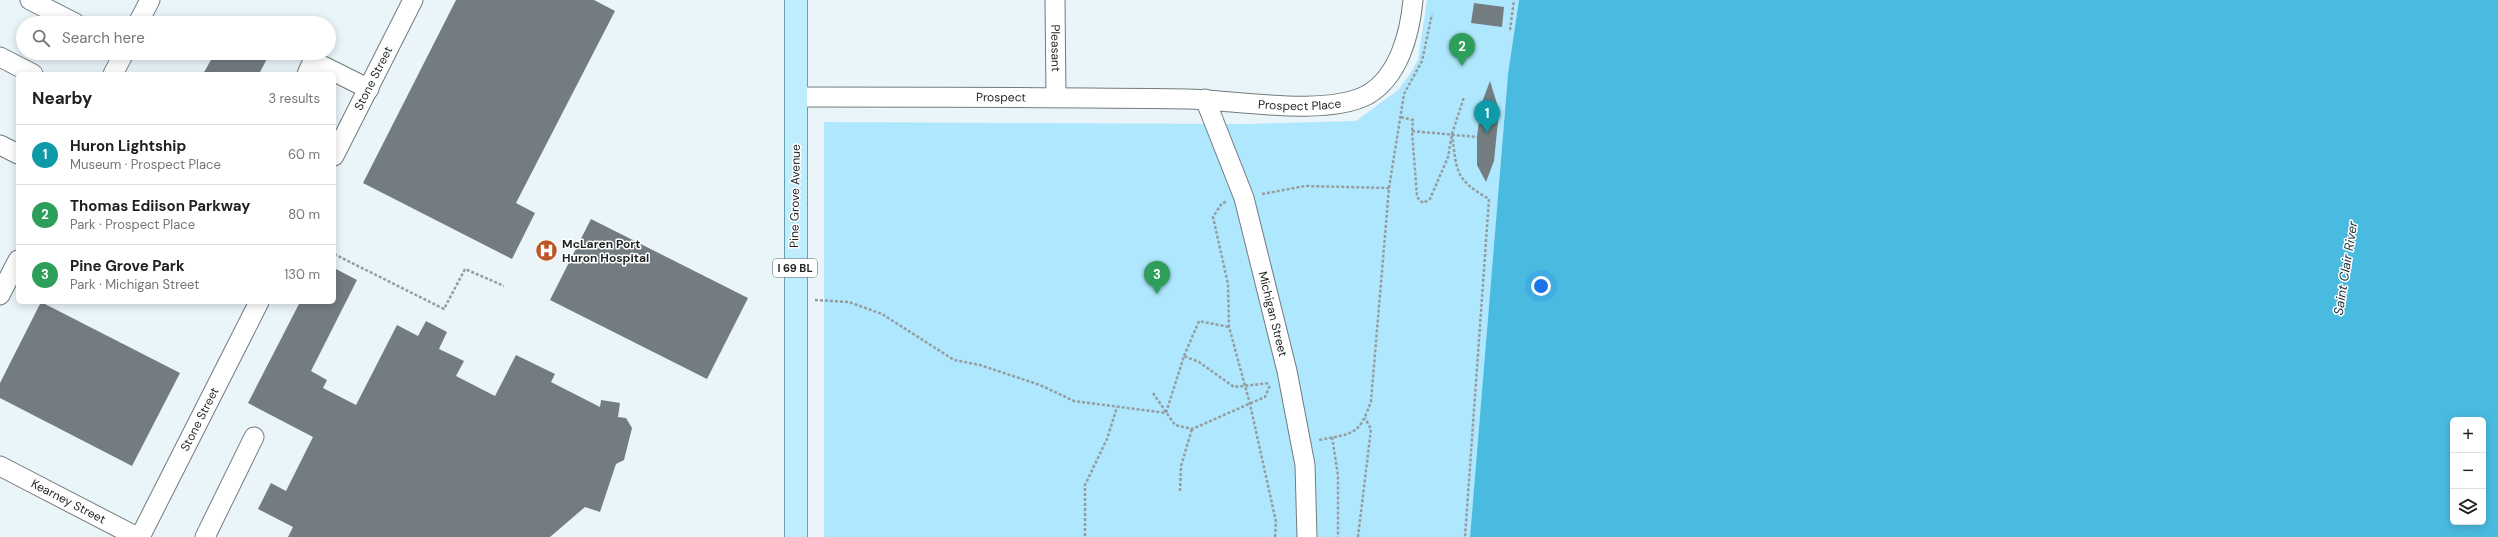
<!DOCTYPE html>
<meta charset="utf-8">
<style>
:root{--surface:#fff;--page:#f2f2f2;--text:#202124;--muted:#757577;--line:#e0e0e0;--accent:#0b8043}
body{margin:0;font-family:"DM Sans",sans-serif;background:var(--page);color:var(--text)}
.controls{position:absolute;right:12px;bottom:12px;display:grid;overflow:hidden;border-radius:6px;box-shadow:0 2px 10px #0003}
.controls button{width:36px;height:36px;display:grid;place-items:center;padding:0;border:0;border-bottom:1px solid var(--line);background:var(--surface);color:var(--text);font:20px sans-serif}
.you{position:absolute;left:1541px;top:286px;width:14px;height:14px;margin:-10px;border:3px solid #fff;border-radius:50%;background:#1a73e8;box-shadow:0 0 0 6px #1a73e833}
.badge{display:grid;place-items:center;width:26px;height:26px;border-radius:50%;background:var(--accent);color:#fff;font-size:13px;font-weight:700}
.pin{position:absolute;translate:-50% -33px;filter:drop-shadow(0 1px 2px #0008)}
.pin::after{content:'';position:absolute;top:21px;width:14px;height:12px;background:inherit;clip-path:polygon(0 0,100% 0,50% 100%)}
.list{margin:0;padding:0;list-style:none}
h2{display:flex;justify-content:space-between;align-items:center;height:52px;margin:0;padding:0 16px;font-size:17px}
h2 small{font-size:13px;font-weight:400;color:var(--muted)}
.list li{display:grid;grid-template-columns:26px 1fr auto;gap:12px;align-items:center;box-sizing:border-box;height:60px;padding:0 16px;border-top:1px solid var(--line)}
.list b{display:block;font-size:15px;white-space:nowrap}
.list p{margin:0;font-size:13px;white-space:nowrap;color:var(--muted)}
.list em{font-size:13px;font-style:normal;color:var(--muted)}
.icon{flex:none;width:22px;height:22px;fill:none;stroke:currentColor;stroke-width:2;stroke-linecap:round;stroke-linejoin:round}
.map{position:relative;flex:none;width:2498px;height:537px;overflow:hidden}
.search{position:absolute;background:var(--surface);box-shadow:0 2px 10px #0003;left:16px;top:16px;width:320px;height:44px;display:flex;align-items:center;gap:10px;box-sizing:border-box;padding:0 14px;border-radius:22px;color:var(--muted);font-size:15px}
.panel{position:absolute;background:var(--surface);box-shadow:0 2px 10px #0003;left:16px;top:72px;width:320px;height:232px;border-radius:6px}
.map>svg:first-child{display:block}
</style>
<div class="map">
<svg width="2498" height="537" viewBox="0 0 2498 537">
<rect width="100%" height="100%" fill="#eaf5f9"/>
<polygon fill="#afe8fe" points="1427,0 1519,0 1508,74 1470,537 824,537 824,122 1247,124 1356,121 1398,90 1410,74 1418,60"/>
<path fill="#4abbe0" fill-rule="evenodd" d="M1519 0H2498V537H1470L1508 74ZM2453 420H2483V522H2453Z"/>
<g fill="#737d81">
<polygon points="456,0 594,0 615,11 516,203 535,213 512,259 363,183"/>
<polygon points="1474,3 1504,7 1502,27 1471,23"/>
<polygon points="215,53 270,53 259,74 203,74"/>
<polygon points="1490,81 1498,107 1498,121 1494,161 1486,182 1477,165 1477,137 1481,105"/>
<polygon points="591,219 748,298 707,379 550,300"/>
<polygon points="334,268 357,280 311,371 327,380 323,388 356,405 397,325 418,336 426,321 447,332 439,349 464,361 456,376 495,396 516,355 555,374 551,382 600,407 601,400 620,403 618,417 626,418 632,428 624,460 616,464 600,512 585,507 550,537 288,537 293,527 258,509 271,483 286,491 313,437 248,403 300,302 334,302"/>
<polygon points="41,302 180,373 132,466 0,398 0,383"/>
</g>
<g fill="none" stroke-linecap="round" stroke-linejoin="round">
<defs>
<g id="minor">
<polyline points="30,0 75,23"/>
<path id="s1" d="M1055 0 1056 97"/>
<polyline points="138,23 150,0"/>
<polyline points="0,57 33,74"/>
<polyline points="113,74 124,53"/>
<polyline points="307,74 313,61 369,89"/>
<path id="s2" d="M796 97C927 97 1057 97 1187 99 1235 100 1325 117 1367 95 1399 77 1410 33 1413 0"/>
<path id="s3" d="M1205 99 1244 198 1287 371 1305 465 1307 537"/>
<polyline points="0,145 18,154"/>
<path id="s4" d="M334 156 413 0"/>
<polyline points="0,295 18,260"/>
<path id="s5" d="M0 466 137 537"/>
<path id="s6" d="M140 537 259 302"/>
<polyline points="205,537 254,437"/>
</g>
<polyline id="major" points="796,537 796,0"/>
</defs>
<use href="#minor" stroke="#717b7e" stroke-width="21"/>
<use href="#major" stroke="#6a9eb1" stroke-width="24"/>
<g stroke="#959da0" stroke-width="2.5" stroke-dasharray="3 2" stroke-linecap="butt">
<polyline points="1510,30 1514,0"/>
<polyline points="1401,117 1413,120 1412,131 1417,197 1423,203 1430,199 1448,157 1452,134 1464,97"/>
<polyline points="1412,131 1477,137"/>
<path d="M1452 134C1457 171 1454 179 1489 199L1465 537"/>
<polyline points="1262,194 1305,186 1389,188"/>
<polyline points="1226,202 1222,203 1213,217 1228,284 1229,327 1250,404 1276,522 1275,537"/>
<polyline points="334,254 444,309 465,269 504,286"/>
<polyline points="815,300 849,302 882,314 954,360 980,365 1040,385 1074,401 1166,413 1184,356 1199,362 1234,387 1270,383"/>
<polyline points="1184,356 1199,321 1229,327"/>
<polyline points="1153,393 1175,425 1192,429 1265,397 1270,385"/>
<polyline points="1332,437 1338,475 1338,537"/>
<path d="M1319 440C1354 433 1359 436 1371 401L1389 188 1404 94 1422 61 1432 14"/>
<polyline points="1180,491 1181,466 1192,429"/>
<polyline points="1085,536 1085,485 1107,439 1117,407"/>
<polyline points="1358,537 1371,429 1365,418"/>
</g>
<use href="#minor" stroke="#fff" stroke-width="19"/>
<use href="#major" stroke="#beedfe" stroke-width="22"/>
</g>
<defs>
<symbol id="hospital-disc" viewBox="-11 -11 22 22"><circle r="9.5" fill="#bc5627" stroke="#fff"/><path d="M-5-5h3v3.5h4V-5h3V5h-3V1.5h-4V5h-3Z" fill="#fff"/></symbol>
</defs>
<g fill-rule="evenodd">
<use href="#hospital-disc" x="534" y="238" width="25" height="25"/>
</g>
<g text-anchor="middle" stroke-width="3" stroke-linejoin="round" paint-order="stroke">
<rect fill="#fff" stroke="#626566" stroke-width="1" x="773" y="259" width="44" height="18" rx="3"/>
<g font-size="11" font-weight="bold" fill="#1f2324">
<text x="795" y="272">I 69 BL</text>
</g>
<g font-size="12" fill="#1f2324" stroke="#fff">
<text dy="4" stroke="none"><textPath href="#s1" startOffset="48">Pleasant</textPath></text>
<text dy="4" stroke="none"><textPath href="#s4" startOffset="87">Stone Street</textPath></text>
<text dy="4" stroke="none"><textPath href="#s2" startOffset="205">Prospect</textPath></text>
<text dy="4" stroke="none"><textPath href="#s2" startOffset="504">Prospect Place</textPath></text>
<text transform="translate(795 196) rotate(-89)" y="4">Pine Grove Avenue</text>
<text dy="4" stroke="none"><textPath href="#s3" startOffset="226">Michigan Street</textPath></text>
<text dy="4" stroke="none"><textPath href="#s6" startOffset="132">Stone Street</textPath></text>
<text dy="4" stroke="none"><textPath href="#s5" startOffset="77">Kearney Street</textPath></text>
</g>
<g font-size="12" font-weight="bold" fill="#1f2324" stroke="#fff" text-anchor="start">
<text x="562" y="248">McLaren Port<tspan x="562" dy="14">Huron Hospital</tspan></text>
</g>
<g font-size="13" font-style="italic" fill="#1c3037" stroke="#fff">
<text transform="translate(2345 268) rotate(-81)" y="5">Saint Clair River</text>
</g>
</g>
</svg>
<div class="controls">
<button>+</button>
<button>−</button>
<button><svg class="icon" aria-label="layers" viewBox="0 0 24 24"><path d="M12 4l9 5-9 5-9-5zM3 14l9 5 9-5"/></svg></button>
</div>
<div class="you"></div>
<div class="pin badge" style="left:1487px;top:133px;background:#0f9aa8">1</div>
<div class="pin badge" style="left:1462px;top:66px;background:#2e9e5b">2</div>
<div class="pin badge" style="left:1157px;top:294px;background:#2e9e5b">3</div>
<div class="search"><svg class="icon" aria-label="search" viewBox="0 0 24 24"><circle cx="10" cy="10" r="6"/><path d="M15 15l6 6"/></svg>Search here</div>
<section class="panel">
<h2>Nearby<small>3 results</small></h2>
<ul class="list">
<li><span class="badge" style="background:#0f9aa8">1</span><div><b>Huron Lightship</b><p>Museum · Prospect Place</p></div><em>60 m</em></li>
<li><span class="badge" style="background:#2e9e5b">2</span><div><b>Thomas Ediison Parkway</b><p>Park · Prospect Place</p></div><em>80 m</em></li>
<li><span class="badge" style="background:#2e9e5b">3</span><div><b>Pine Grove Park</b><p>Park · Michigan Street</p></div><em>130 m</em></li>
</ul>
</section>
</div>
